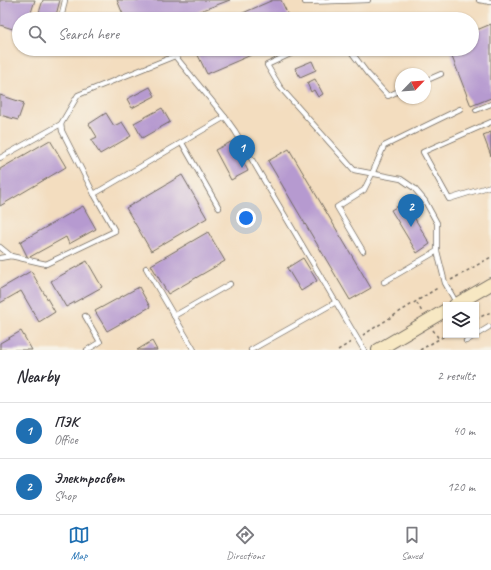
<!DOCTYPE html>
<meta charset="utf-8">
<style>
:root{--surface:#fff;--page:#f7f7f7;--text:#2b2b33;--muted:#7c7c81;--line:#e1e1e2;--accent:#1f6fb2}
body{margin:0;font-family:Caveat,sans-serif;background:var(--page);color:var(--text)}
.controls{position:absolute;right:12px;bottom:12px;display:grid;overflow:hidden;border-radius:0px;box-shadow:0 1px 3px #0004}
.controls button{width:36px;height:36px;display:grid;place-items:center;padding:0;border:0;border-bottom:1px solid var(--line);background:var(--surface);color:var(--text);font:20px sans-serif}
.compass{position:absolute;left:395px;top:68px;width:36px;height:36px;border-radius:50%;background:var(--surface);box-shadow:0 1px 3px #0004;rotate:65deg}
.you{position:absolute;left:246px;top:218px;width:14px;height:14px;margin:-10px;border:3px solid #fff;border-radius:50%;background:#1a73e8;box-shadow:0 0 0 6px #1a73e833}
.badge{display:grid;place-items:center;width:26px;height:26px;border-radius:50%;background:var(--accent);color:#fff;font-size:13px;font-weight:700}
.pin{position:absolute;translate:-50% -33px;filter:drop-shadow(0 1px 2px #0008)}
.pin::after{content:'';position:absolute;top:21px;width:14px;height:12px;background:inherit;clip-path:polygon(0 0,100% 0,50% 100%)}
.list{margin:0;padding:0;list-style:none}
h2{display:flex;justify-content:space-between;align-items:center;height:52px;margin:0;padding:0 16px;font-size:17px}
h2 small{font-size:13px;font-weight:400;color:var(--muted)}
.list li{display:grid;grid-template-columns:26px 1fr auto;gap:12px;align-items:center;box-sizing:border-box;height:56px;padding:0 16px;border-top:1px solid var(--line)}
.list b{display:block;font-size:15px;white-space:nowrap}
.list p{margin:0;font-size:13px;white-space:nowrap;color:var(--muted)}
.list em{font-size:13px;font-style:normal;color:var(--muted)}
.icon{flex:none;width:22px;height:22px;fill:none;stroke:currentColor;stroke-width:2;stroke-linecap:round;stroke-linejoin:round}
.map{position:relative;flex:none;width:491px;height:350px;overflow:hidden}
.search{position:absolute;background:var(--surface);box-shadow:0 1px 3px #0004;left:12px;right:12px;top:12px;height:44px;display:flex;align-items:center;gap:10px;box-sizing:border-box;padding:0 14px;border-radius:22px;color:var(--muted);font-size:15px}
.sheet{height:164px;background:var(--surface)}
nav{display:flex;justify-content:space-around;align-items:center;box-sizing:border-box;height:56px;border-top:1px solid var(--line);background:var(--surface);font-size:11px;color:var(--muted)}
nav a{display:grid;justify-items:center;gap:2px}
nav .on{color:var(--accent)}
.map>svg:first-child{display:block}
</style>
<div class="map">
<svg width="491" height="350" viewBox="0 0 491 350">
<rect width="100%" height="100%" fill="#f7f3e8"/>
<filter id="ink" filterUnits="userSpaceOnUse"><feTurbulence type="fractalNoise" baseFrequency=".025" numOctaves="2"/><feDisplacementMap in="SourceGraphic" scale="8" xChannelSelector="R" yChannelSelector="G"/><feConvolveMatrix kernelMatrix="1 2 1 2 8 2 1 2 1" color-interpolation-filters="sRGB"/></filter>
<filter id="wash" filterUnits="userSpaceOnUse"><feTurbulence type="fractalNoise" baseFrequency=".012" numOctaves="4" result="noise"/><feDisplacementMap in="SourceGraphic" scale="16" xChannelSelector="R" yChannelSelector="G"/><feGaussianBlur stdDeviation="0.9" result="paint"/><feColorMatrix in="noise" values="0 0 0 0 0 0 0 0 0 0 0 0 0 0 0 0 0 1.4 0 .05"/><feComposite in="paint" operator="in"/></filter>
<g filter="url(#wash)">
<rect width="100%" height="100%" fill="#f3ddbf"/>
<g id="blocks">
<g fill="#b69ad0">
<polygon points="0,0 35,0 29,19 19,19 19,31 0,25"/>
<polygon points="43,0 60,0 55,19 37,19"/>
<polygon points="117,0 230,0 179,19 125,19"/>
<polygon points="273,0 281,0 290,19 229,19"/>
<polygon points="491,24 491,98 471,106 449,49 472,49 472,32"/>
<polygon points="195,49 265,49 207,74"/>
<polygon points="312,61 316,70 300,77 295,68"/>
<polygon points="315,79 323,94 318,97 314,90 311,92 307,83"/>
<polygon points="150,87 155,96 132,108 127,99"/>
<polygon points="0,95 24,103 18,120 0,115"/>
<polygon points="162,108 170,122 142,138 134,123"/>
<polygon points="106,113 114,126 122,122 131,136 100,154 91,140 97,137 89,124"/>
<polygon points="491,132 491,156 483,135"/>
<polygon points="50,140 66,167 0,206 0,169"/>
<polygon points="233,141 248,171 231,180 215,150"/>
<polygon points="289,149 371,288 350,300 268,161"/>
<polygon points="182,175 207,218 151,251 126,208"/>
<polygon points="405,202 430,244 417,253 391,210"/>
<polygon points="83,206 96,229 69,244 66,237 28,258 20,242"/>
<polygon points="208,232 225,261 168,294 151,265"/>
<polygon points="303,258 317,281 301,291 287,268"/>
<polygon points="87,261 102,287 66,307 51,281"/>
<polygon points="31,271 55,312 39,322 21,291 0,303 0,289"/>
<polygon points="139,287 150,307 107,331 95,311"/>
<polygon points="21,331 32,350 0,350 0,343"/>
<polygon points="152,341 157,350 137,350"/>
</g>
</g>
</g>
<g filter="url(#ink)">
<use href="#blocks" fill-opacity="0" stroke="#71695f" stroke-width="1"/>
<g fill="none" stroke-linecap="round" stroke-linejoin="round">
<defs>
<g id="service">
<polyline points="479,0 491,2"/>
<polyline points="305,2 368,0"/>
<polyline points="61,19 65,0"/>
<polyline points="301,49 267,65 280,87 354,170 401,179 414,188 425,201 437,223 437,251"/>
<polyline points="349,49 367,73 388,96 401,90"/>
<polyline points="425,81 441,74"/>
<polyline points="476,110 491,104"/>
<polyline points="491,122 423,152 449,199 491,186"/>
<polyline points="182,143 219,208"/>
<polyline points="0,158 61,124"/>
<polyline points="94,194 225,117 235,131 364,350"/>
<polyline points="0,247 11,256"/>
<polyline points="363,251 337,207 364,190 372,174 384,146 460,109"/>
<polyline points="0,258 11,256 46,264 115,231 94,194 62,131 61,124 78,95 175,56 225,117"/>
<polyline points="146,268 194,350"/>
<polyline points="384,282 437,251 445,283 457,304"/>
<polyline points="85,316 100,342 87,350"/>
<polyline points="174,316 230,284"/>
<polyline points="466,341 489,327"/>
<polyline points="251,350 336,302"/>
</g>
<g id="secondary">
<polyline points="455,305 491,284"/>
<polyline points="378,350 446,310"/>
</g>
</defs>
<use href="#service" stroke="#71695f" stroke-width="6"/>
<use href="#secondary" stroke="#71695f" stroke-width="14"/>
<g stroke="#71695f" stroke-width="1.5" stroke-dasharray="3 3" stroke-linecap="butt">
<polyline points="451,280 491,257"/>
<polyline points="417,303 422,312"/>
<polyline points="476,319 491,312"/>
<polyline points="433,330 439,339"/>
<polyline points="363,335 439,287"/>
<polyline points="338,350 351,342"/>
<polyline points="420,350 446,335"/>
</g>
<use href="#service" stroke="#fff" stroke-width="4.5"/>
<use href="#secondary" stroke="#f7e8c3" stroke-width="12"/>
</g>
</g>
</svg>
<div class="controls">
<button><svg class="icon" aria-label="layers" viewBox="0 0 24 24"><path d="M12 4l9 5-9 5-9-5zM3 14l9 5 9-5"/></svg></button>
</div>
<svg class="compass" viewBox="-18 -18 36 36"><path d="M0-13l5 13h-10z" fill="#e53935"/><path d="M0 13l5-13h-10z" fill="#7c7c81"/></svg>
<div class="you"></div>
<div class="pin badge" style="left:242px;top:168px">1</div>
<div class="pin badge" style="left:411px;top:227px">2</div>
<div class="search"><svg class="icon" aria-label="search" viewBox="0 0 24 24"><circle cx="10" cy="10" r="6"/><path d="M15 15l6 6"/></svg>Search here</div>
</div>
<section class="sheet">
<h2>Nearby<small>2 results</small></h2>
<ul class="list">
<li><span class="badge">1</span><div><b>ПЭК</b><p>Office</p></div><em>40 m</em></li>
<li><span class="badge">2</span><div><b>Электросвет</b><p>Shop</p></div><em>120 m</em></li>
</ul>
</section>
<nav>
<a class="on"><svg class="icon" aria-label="map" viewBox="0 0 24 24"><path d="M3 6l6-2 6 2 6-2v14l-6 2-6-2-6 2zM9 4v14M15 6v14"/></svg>Map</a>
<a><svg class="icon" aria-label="directions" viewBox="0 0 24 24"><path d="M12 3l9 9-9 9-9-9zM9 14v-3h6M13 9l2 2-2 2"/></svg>Directions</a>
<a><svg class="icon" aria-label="saved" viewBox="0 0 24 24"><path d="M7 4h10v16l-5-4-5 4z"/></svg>Saved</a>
</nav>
